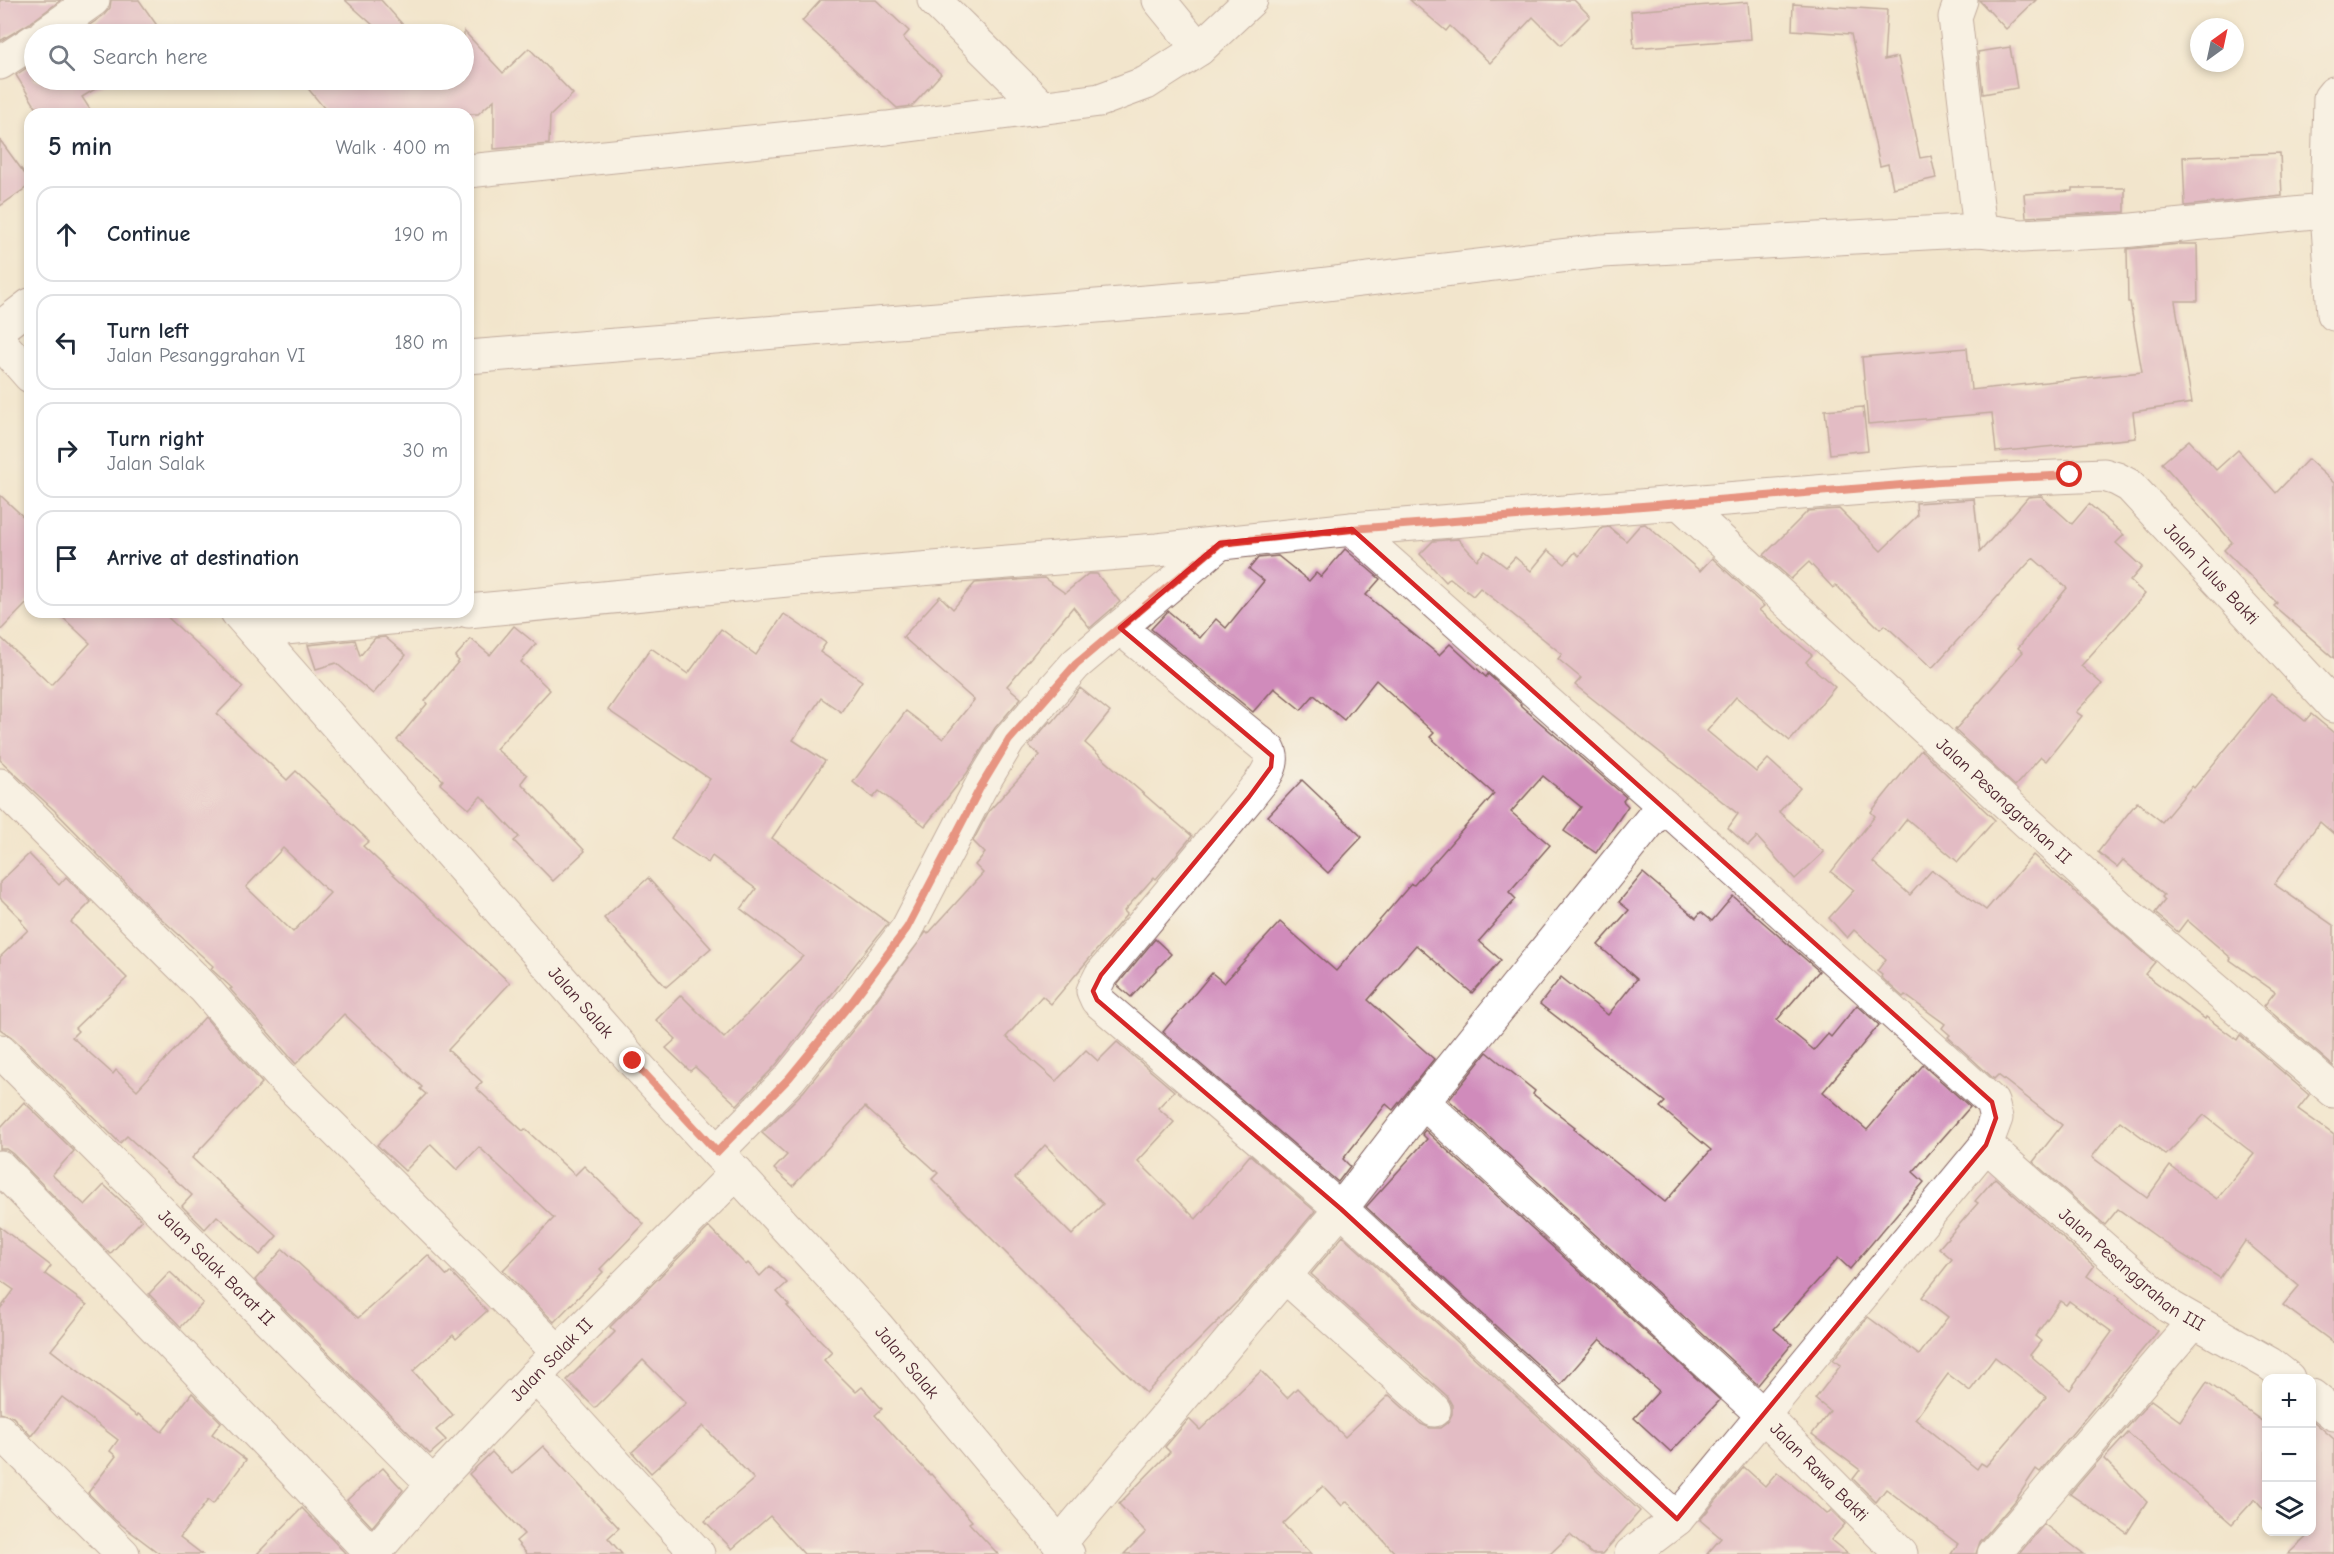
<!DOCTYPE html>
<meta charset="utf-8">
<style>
:root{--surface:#fff;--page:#f2f2f3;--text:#1f2937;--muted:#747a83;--line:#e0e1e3}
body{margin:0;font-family:"Comic Neue",sans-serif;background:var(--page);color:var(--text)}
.controls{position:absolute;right:18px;bottom:18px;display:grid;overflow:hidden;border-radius:12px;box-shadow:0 3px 9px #0003}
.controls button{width:54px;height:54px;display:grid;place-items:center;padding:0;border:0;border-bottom:2px solid var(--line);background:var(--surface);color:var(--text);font:30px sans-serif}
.compass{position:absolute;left:2190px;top:18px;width:54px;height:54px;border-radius:50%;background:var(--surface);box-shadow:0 3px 9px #0003;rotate:33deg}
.stop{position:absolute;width:18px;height:18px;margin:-14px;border:4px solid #d93025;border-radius:50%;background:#fff}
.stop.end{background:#d93025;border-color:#fff;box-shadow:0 2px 6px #0008}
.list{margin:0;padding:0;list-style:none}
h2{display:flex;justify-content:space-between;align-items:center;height:78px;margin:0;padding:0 24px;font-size:26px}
h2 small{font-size:20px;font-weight:400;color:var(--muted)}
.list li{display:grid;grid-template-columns:39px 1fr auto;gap:18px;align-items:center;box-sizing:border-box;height:96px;margin:0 12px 12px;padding:0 12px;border:2px solid var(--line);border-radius:18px}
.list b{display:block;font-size:22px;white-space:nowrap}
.list p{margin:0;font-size:20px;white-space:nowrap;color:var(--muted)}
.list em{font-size:20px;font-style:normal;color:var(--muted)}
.icon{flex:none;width:33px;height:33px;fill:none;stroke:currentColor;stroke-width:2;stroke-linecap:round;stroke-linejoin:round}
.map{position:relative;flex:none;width:2334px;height:1554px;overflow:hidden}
.search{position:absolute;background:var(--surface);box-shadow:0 3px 9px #0003;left:24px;top:24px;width:450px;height:66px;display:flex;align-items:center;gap:15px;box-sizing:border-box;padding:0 21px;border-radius:33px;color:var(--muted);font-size:22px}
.panel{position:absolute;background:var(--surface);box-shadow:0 3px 9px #0003;left:24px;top:108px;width:450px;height:510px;border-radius:18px}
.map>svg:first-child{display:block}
</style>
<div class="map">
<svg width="2334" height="1554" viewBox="0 0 2334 1554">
<rect width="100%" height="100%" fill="#f7f3e8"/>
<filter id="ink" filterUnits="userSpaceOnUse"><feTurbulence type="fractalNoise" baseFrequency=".0167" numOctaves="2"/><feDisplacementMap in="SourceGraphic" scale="12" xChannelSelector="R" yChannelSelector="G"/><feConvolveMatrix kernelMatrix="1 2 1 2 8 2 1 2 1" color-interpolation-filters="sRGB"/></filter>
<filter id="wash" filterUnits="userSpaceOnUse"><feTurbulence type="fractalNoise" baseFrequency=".008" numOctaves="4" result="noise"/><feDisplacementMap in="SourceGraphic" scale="24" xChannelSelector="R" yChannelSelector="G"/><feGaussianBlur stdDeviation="1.35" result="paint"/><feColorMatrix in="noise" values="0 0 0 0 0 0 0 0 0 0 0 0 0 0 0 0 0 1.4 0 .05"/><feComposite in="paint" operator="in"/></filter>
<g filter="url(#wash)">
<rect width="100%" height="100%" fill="#f2e5cc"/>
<g id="blocks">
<g fill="#d08bbb" fill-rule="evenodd">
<polygon points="0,0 61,0 30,23 0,41"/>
<polygon points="111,0 139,0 163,34 77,34 104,15 110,8"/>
<polygon points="345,0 381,0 411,34 383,34"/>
<polygon points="821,0 876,0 909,31 903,38 941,74 912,106 897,108 802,21"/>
<polygon points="1410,0 1574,0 1590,16 1561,45 1533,17 1490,63 1450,26 1446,31"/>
<polygon points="1979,0 2036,0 2006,29"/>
<polygon points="1748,2 1751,39 1634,48 1631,11"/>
<polygon points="1793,4 1887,10 1884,60 1898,57 1920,158 1931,156 1936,178 1893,188 1888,164 1880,166 1851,34 1792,30"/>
<polygon points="464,31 503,73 529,48 573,94 550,116 549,144 494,149 494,100 478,114 329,114 301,80 464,80"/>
<polygon points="2010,47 2017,88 1983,94 1978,52"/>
<polygon points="34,63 34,80 110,80 82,97 93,114 40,114 16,75"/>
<polygon points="0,140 30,181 30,185 0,206"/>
<polygon points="2280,153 2282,196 2185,206 2183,157"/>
<polygon points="2072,188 2125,188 2125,212 2026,217 2024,194 2072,191"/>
<polygon points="2180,244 2197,244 2198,301 2175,301 2192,403 2133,412 2136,438 1996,452 1992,413 1868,424 1862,357 1967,348 1971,390 2142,372 2130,302 2128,302 2127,249"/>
<polygon points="1863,407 1868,450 1830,454 1825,410"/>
<polygon points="2189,440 2216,470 2238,450 2276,493 2308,459 2334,483 2334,658 2274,606 2277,603 2224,550 2232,542 2162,463"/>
<polygon points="0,495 30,523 30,600 0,631"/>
<polygon points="2041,496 2072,524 2089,504 2124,535 2116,543 2142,567 2130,581 2145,594 2081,666 2102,684 2076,712 2082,716 2046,761 2041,757 2015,786 1955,730 2023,652 2018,648 2067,588 2033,558 1932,668 1885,625 1880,629 1836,585 1833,588 1809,562 1791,579 1764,555 1808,511 1839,509 1881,551 1917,516 1916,503 1974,499 1980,552 2028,497"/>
<polygon points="1645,524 1700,571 1712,558 1764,606 1759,610 1812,655 1806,662 1835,687 1790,741 1736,697 1707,731 1756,772 1768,759 1800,788 1779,812 1824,852 1795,879 1757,837 1748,846 1728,828 1738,814 1575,685 1581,678 1558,659 1562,654 1480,588 1473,596 1450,578 1446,582 1420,554 1433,541 1458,539 1477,560 1485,551 1506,567 1515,557 1531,571 1548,550 1565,564 1575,552 1579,556 1602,528 1609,527 1626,541 1640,525"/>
<polygon points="1345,549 1380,579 1366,595 1439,655 1450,644 1486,677 1488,674 1521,704 1520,705 1626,797 1623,801 1628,806 1596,853 1564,831 1581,807 1543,776 1511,812 1550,845 1509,892 1516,899 1479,941 1501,960 1472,993 1416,945 1368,1000 1434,1059 1393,1110 1386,1104 1366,1130 1343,1159 1350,1166 1338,1182 1163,1032 1212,973 1224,983 1280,922 1336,971 1411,884 1414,885 1494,794 1430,737 1434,733 1376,680 1344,720 1314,695 1301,710 1274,688 1253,712 1151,629 1168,611 1200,638 1216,619 1226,628 1264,581 1249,569 1258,558 1278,556 1309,581 1316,573 1321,577"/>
<polygon points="1088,574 1097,574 1120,602 1090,628 1073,607 1007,686 1021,698 995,728 967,773 925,826 879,791 873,798 853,782 906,711 943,739 974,700 903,637 940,596 953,609 975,583 1044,578 1065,593"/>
<path d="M57 612H162L243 687 217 714 287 780 296 771 369 841 363 846 510 983 448 1050 482 1082 476 1088 523 1131 525 1129 575 1175 584 1166 644 1224 600 1269 603 1272 554 1322 503 1270 554 1218 479 1147 457 1170 431 1144 405 1171 377 1145 426 1094 420 1089 422 1087 344 1014 296 1064 230 989 232 988 211 969 213 966 152 910 54 810 0 760V637L51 685 90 643ZM283 848 330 893 293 932 246 887Z"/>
<polygon points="784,614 826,643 820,652 862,681 841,712 821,698 793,740 825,761 772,838 888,923 775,1066 737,1105 695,1067 690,1071 666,1048 676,1039 656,1020 681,995 724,1038 803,956 741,909 756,889 712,856 708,863 671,838 710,779 608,710 651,648 688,674 721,629 756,655"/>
<polygon points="514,626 536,644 521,662 550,690 496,749 527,775 521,783 585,851 553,881 514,841 519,837 481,796 469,809 440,784 443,780 397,740 427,704 425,701 459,661 455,657 471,639 490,655"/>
<polygon points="385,637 406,655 373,694 336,663 316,669 308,645 355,640 360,656 375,638"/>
<path d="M1080 688 1110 712 1085 743 1192 836 1156 879 1154 877 1124 911 1127 914 1051 1004 1042 996 1006 1037 1056 1081 1086 1050 1098 1061 1117 1042 1174 1091 1158 1108 1174 1122 1138 1161 1196 1219 1250 1155 1315 1211 1245 1294 1146 1393 932 1179 938 1173 865 1107 793 1186 774 1169 787 1155 762 1133 804 1091 869 1010 926 932 928 934 983 873 975 865 985 853 973 841 989 811 1040 755 1029 746 1050 721 1052 723ZM1045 1145 1103 1204 1072 1235 1015 1178Z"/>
<polygon points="2271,693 2305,721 2311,714 2334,733 2334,834 2320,822 2274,884 2334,926 2333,1066 2264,1006 2275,992 2230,960 2231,958 2187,920 2178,932 2155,913 2165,900 2162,897 2164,895 2123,860 2117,867 2098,852 2137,802 2162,822 2192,786 2194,788"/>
<path d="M1921 750 1995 820 1958 862 1907 819 1873 862 1910 895 1932 870 1986 910 2033 855 2155 962 2145 974 2205 1019 2206 1017 2237 1040 2240 1035 2309 1095 2298 1109 2334 1135V1343L2283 1305 2299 1286 2245 1241 2220 1278 2178 1252 2118 1209 2105 1225 2033 1162 2062 1125 1998 1075 1994 1079 1948 1037 1950 1035 1942 1028 1945 1024 1905 995 1903 997 1881 977 1882 975 1877 971 1886 959 1854 930 1847 938 1829 918 1854 890 1831 872 1875 816 1871 812ZM2204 1115 2254 1154 2217 1199 2170 1166 2147 1198 2092 1157 2120 1121 2166 1155Z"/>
<polygon points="1302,780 1362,837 1328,873 1268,816"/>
<polygon points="29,854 59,885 66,877 91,902 71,922 127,978 75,1028 78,1031 72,1037 113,1074 116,1070 137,1090 205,1017 262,1083 192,1158 277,1236 260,1255 217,1216 205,1229 182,1206 192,1195 127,1136 120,1143 13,1038 0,1029 0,957 28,930 21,922 22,920 0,898 0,882"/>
<polygon points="1643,873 1696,918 1701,912 1712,921 1733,896 1819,971 1777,1020 1814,1050 1828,1034 1831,1037 1857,1005 1879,1025 1823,1092 1867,1130 1923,1065 1970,1107 1913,1172 1924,1182 1850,1269 1838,1258 1774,1329 1792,1344 1758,1385 1449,1100 1487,1052 1535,1091 1533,1094 1575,1127 1574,1129 1665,1202 1711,1150 1660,1107 1665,1102 1540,1004 1561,977 1608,1015 1637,979 1598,945 1629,910 1619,902"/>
<polygon points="648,878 711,948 666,987 604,918"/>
<polygon points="1155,939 1171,954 1131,997 1117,985"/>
<polygon points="24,1102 74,1151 52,1175 85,1205 104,1185 142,1220 110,1254 13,1154 6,1149 0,1149 0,1128"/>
<polygon points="1425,1130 1720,1400 1671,1452 1634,1418 1659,1391 1600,1339 1560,1385 1366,1207 1427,1139 1422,1134"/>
<path d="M1995 1178 2094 1266 2087 1276 2119 1298 2118 1300 2158 1331 2040 1472 2036 1469 2015 1501 1980 1542 1976 1554H1951L1958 1544 1886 1489 1876 1502 1853 1479 1860 1470 1812 1434 1830 1411 1815 1399 1841 1365 1833 1360 1868 1317 1919 1355 1948 1317 1922 1297 1952 1259 1939 1248 1978 1203 1975 1201ZM2060 1301 2066 1305 2069 1301 2112 1332 2070 1390 2030 1355 2041 1341 2035 1336ZM1995 1357 2046 1397 1986 1466 1981 1463 1977 1469 1915 1419 1948 1374 1970 1391Z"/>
<polygon points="0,1227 51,1266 45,1274 87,1305 51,1350 137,1416 138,1414 162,1432 192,1393 221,1422 212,1434 246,1460 213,1504 208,1500 180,1537 202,1554 160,1554 115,1520 88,1493 116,1456 110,1451 118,1440 62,1397 31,1436 13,1417 0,1413 0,1309 14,1290 0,1280"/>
<polygon points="709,1227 746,1265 748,1263 760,1276 770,1266 787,1283 777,1292 789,1305 787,1306 832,1352 824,1360 856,1392 862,1387 882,1409 875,1415 930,1475 931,1474 972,1521 969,1523 998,1554 804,1554 770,1516 732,1549 705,1521 754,1479 703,1426 651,1473 632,1452 686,1403 643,1360 595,1408 567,1380 615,1332 610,1327"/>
<polygon points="1343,1236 1640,1511 1602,1554 1592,1554 1570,1535 1550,1554 1396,1554 1347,1501 1342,1506 1323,1486 1283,1524 1311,1554 1124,1554 1146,1532 1119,1504 1170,1452 1165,1447 1189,1419 1200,1430 1261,1371 1287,1398 1297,1388 1345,1437 1389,1395 1421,1424 1430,1428 1440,1428 1448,1422 1452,1414 1452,1405 1447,1396 1311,1274"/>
<polygon points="283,1249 358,1318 428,1255 447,1276 451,1272 487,1311 456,1339 453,1335 413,1371 453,1415 436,1430 446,1440 430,1454 255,1280"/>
<polygon points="170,1272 203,1303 181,1327 149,1294"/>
<polygon points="2207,1382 2266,1424 2266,1512 2255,1499 2232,1524 2128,1433 2104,1459 2147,1502 2127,1533 2070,1494 2151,1400 2180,1421"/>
<polygon points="2312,1420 2334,1439 2334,1554 2288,1554 2312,1532"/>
<polygon points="543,1446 619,1528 608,1538 622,1554 527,1554 516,1541 524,1534 469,1474 492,1452 512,1474"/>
<polygon points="1744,1467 1765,1486 1777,1472 1827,1514 1831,1510 1845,1524 1831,1540 1848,1554 1707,1554 1721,1538 1700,1520"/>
<polygon points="383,1468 403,1490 372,1527 347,1500"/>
<polygon points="302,1508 346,1554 257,1554"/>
<polygon points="2044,1524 2084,1554 2019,1554"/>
</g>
</g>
</g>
<g filter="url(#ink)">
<use href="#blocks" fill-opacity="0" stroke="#856463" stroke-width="1.5"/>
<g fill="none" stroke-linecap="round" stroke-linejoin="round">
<defs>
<g id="minor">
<polyline points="934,0 1041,106"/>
<polyline points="1159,0 1199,49"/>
<polyline points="1961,0 1955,17 1980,230"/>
<polyline points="45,34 93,0"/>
<polyline points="0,63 34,41"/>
<polyline points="2334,93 2330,98 2327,212 2334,314"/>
<polyline points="468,171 887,128 1100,100 1146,83 1199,49 1251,0"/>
<polyline points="0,328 30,305"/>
<polyline points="0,342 30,376"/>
<polyline points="468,357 1244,294 1602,251 1980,230 2022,236 2122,231 2334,210"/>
<path id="s1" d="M1680 503 2124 911 2334 1091"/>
<polyline points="1352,529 1663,805 1992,1102 1996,1118 1986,1145 1677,1519 1631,1554"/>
<path id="s2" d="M237 612 633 1061 876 1325 1068 1554"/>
<path d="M1120 628 1269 750C1278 767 1258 784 1249 797L1101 975 1093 991 1097 1000 1341 1209 1677 1519"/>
<polyline points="0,785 204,988 280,1075 558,1352"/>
<path id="s3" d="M0 1051 433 1484"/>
<path id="s4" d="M1423 1102 1763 1415 1901 1554"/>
<path id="s5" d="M1986 1145 2170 1307 2270 1364 2288 1378"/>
<polyline points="717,1152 789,1079 854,999 907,929 980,788 1009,740 1076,664 1220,543"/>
<polyline points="0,1167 265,1441 372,1554"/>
<polyline points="1286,1277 1434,1410"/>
<polyline points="535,1376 698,1554"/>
<polyline points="2312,1396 2334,1414"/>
<polyline points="0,1431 123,1554"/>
<polyline points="1059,1544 1341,1209 1423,1102 1663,805"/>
<path id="s6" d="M373 1554 433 1484 535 1376 737 1172"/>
<polyline points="1994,1554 2194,1321"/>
</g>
<g id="major">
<path id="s7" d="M468 611 808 578 1157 550 1352 529 1939 482 2104 475 2117 479 2130 486 2334 706"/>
<polyline points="254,631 453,612"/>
</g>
</defs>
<use href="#minor" stroke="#856463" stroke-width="35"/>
<use href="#major" stroke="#856463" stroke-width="35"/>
<use href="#minor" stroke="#fff" stroke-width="33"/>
<use href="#major" stroke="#fff" stroke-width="33"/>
</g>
</g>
<g fill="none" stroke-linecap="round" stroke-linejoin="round" filter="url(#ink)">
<polyline stroke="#d93025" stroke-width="8" points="633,1061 717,1152 789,1078 854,999 907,928 980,788 1009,740 1076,664 1220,543 1352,529 1680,503 1939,482 2070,475"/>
</g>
<path d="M0 0H2334V1554H0ZM1352 529 1992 1102 1996 1118 1986 1145 1677 1519 1341 1209 1097 1000 1093 991 1101 975 1249 797 1271 767 1272 756 1120 628 1220 543Z" fill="#f2e5cc" fill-opacity=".55" fill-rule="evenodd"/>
<path fill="none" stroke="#d62828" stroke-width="4.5" stroke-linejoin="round" d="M1352 529 1992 1102 1996 1118 1986 1145 1677 1519 1341 1209 1097 1000 1093 991 1101 975 1249 797 1271 767 1272 756 1120 628 1220 543Z"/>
<g text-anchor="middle" stroke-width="4.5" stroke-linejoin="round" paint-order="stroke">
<g font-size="18" fill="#4a1f2b" stroke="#f7f3e8">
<text dy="6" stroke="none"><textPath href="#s7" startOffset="1790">Jalan Tulus Bakti</textPath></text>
<text dy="6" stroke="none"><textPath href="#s1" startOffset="440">Jalan Pesanggrahan II</textPath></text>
<text dy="6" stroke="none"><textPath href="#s2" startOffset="520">Jalan Salak</textPath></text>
<text dy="6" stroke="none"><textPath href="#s3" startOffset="306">Jalan Salak Barat II</textPath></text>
<text dy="6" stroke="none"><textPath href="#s5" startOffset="192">Jalan Pesanggrahan III</textPath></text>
<text dy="6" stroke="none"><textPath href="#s6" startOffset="264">Jalan Salak II</textPath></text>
<text dy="6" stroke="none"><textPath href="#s2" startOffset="1006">Jalan Salak</textPath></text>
<text dy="6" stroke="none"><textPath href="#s4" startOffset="542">Jalan Rawa Bakti</textPath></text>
</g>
</g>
</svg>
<div class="controls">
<button>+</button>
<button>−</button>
<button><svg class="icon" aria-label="layers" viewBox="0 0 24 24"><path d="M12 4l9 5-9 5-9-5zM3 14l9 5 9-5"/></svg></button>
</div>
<svg class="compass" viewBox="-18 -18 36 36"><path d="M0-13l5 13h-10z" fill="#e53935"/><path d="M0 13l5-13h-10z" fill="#747a83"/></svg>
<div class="stop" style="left:2070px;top:475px"></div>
<div class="stop end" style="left:633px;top:1061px"></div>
<div class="search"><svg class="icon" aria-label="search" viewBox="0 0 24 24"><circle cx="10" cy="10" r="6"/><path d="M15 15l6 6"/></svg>Search here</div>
<section class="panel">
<h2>5 min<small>Walk · 400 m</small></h2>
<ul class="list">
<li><svg class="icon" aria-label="ahead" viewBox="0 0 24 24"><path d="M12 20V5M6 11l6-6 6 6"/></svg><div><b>Continue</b></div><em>190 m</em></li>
<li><svg class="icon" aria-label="left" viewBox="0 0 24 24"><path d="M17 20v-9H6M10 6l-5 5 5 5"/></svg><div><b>Turn left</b><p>Jalan Pesanggrahan VI</p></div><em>180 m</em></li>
<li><svg class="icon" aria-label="right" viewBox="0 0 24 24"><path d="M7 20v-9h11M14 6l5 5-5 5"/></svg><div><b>Turn right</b><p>Jalan Salak</p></div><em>30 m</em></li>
<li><svg class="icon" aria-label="arrive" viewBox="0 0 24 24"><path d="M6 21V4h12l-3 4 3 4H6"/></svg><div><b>Arrive at destination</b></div></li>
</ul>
</section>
</div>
